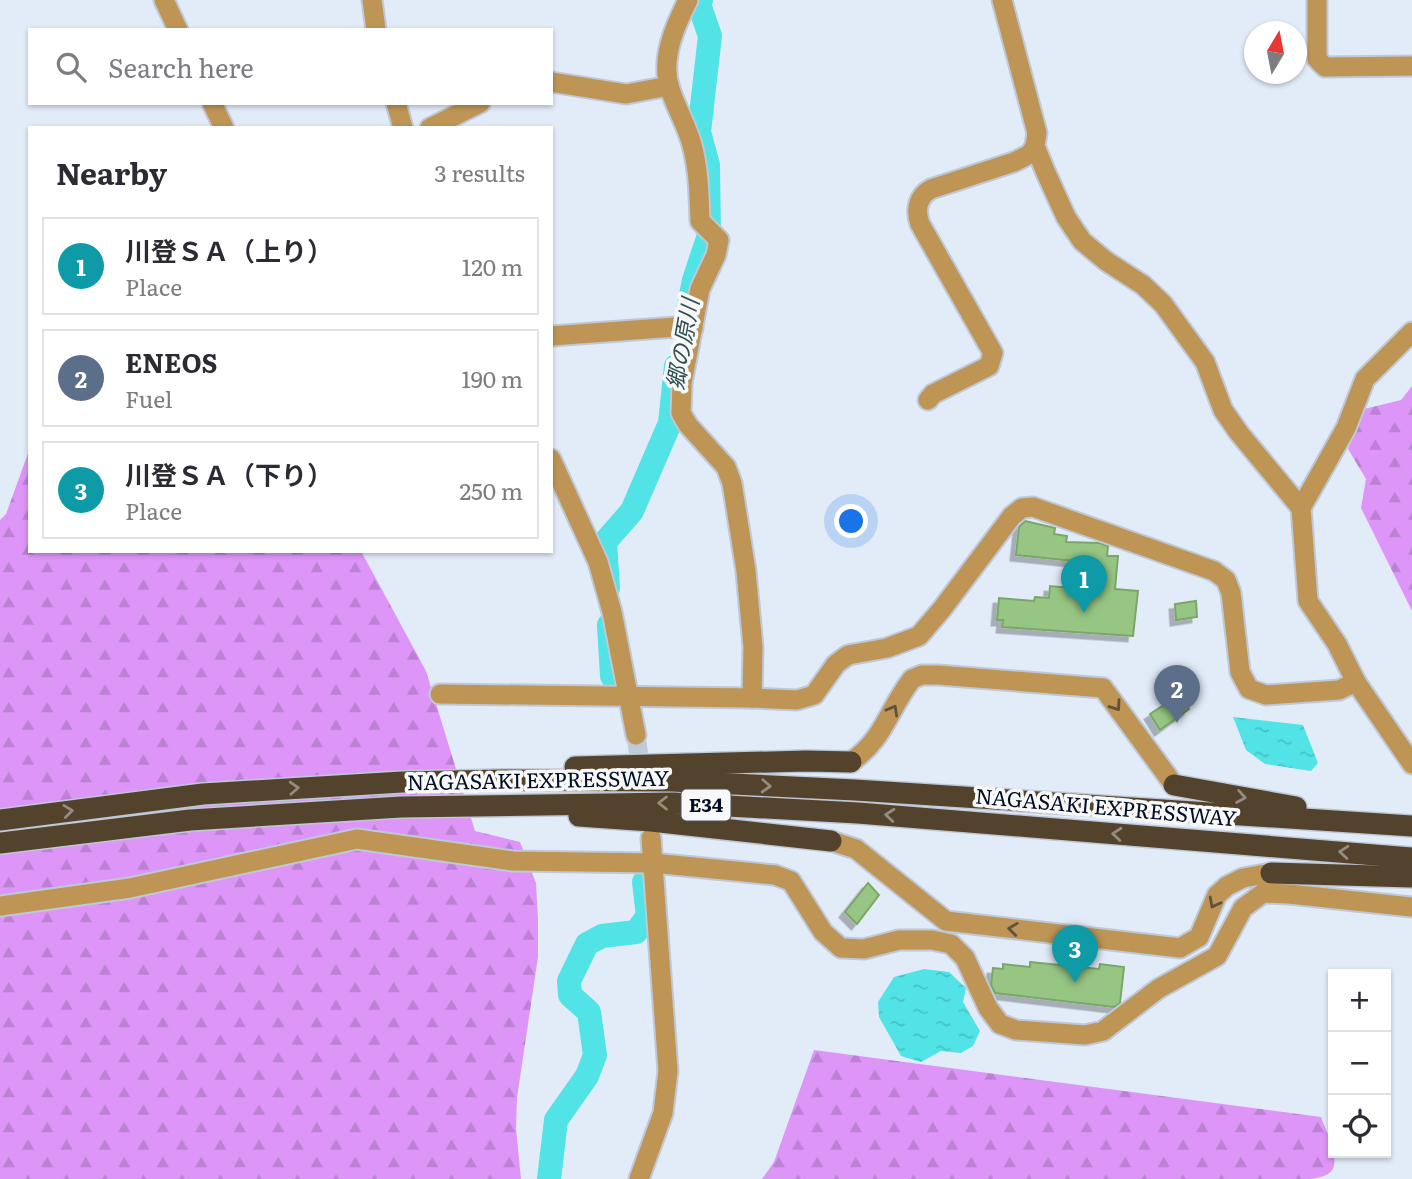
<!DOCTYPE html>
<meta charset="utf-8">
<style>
:root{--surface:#fff;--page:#f7f7f7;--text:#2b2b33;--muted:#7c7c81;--line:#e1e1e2;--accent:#7c5f33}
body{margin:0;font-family:Literata,"Noto Sans JP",serif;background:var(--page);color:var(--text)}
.controls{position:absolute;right:21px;bottom:21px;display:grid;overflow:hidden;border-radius:0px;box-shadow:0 2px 5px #0004}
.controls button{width:63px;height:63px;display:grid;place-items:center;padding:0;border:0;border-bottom:2px solid var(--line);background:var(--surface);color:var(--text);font:35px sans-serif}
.compass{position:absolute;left:1244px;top:21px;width:63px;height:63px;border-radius:50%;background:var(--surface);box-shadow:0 2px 5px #0004;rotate:10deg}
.you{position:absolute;left:852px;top:522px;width:24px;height:24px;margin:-18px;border:5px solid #fff;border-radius:50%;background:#1a73e8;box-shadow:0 0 0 10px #1a73e833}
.badge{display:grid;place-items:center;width:46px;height:46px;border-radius:50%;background:var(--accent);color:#fff;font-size:23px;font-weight:700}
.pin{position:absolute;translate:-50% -58px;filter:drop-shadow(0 2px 4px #0008)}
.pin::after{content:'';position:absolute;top:37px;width:24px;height:21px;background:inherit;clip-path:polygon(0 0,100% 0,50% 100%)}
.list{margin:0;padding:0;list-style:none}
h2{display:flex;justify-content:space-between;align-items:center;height:91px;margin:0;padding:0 28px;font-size:30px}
h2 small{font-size:23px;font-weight:400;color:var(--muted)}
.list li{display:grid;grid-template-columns:46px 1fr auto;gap:21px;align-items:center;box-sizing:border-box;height:98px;margin:0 14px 14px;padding:0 14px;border:2px solid var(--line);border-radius:0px}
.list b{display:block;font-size:26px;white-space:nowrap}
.list p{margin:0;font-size:23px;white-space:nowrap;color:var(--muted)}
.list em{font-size:23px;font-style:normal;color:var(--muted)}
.icon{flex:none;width:38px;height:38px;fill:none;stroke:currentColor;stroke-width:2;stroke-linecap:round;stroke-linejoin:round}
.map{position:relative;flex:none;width:1412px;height:1179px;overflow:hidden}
.search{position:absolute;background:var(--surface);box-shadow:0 2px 5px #0004;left:28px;top:28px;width:525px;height:77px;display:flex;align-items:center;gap:18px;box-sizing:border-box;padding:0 24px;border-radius:0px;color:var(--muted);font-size:26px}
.panel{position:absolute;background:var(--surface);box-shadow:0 2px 5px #0004;left:28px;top:126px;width:525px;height:427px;border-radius:0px}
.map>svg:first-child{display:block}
</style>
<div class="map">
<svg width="1412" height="1179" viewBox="0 0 1412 1179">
<defs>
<pattern id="forest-firs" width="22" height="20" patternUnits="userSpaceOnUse" patternTransform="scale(1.75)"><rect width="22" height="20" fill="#dd96f7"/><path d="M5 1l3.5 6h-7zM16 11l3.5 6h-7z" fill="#bc80d4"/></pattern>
<pattern id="water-ripples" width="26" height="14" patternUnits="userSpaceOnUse" patternTransform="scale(1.75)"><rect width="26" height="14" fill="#52e3e6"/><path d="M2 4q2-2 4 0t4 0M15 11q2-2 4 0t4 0" fill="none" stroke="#46c2c5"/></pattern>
<filter id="shadow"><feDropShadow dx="-5.5" dy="5.5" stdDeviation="0" flood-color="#0004"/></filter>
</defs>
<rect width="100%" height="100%" fill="#e2ecf9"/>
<g fill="url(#forest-firs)">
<polygon points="1412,386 1412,611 1361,508 1366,479 1348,449 1364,409 1401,400"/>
<polygon points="30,448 30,551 361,551 426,671 475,831 520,842 536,883 538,919 538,957 517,1098 516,1128 521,1179 0,1179 0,520 6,514"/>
<path d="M814 1050 1321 1117C1326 1131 1344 1165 1328 1174 1323 1177 1316 1178 1311 1179H762L774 1162Z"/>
</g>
<g fill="url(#water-ripples)">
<polygon points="1233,717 1303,725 1318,763 1311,771 1265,764 1246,750"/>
<polygon points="924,969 949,972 966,988 963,1002 980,1031 973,1046 961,1053 941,1051 921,1062 901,1056 879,1017 878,1002 894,977"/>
</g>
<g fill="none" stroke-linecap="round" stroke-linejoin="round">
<g stroke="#52e3e6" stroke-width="24">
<polyline points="688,310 694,280 709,235 708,165 699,132 710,36 699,4 701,0"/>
<polyline points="608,588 605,542 632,511 670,423 676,366"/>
<polyline points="609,625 612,676"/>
<polyline points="549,1179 556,1120 587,1076 595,1055 589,1012 570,995 569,981 587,944 602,936 636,932 648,916 644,882"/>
</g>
</g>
<g fill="#97c684" stroke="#7aa767" stroke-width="2" filter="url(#shadow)">
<polygon points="1025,521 1055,528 1054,534 1067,536 1066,542 1099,543 1108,546 1107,556 1118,556 1115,589 1138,591 1133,636 1002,627 1003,620 997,620 999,598 1034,601 1035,597 1049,598 1050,586 1071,588 1074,561 1016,555 1019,527"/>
<polygon points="1196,601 1197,617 1176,620 1175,604"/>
<polygon points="1179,695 1189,709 1160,730 1150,714"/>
<polygon points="868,883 879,895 857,924 845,912"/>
<polygon points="1030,962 1099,969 1100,964 1124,967 1120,1003 1114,1007 995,993 991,985 993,968 1003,969 1003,964 1030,967"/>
</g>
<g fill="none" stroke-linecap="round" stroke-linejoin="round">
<polyline stroke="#c0cbd9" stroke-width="19" stroke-dasharray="19 10" stroke-linecap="butt" points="636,735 648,820"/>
<defs>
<g id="minor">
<polyline points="164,0 178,30"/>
<polyline points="372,0 376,30"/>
<path d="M688 0C675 26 660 59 670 89 676 108 687 126 692 145 699 171 699 195 700 221L719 240 716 255 700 289 682 383 681 413 688 425 726 467 732 483 746 571 753 647 752 698"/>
<polyline points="1002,0 1037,133 1035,146 1046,173 1066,217 1082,241 1106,261 1143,285 1163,304 1205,362 1223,410 1239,433 1301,508"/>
<polyline points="1317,0 1317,59 1325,67 1412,66"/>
<polyline points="551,82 626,94 669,86"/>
<polyline points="212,103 224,128"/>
<polyline points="396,103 403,128"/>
<polyline points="430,128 480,103"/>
<polyline points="1412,332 1365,379 1346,428 1301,508 1308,601 1337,644 1356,682 1412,764"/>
<polyline points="551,336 676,327 693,328"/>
<path d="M928 400 933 394 989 366 993 353 920 224C915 210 918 196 931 189L1014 162 1030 154 1035 146"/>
<polyline points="551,459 598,562 612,612 636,735"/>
<polyline points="440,694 752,698 797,700 814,695 836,664 848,655 887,648 919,636 942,609 1012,516 1022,508 1033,507 1214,571 1226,580 1231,593 1240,672 1249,689 1266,695 1339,690 1356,682"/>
<path d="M851 762C885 738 888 710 912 679L922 675H938L1103 688 1174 785"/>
<polyline points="831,841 856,849 946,921 1180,948 1199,937 1217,895 1227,886 1243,878 1271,873"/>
<polyline points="0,906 130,888 357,839 513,861 653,863 775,875 791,881 823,932 841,948 864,949 899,940 932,940 951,944 965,958 988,1008 1000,1024 1016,1030 1085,1035 1103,1031 1158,989 1217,956 1243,908 1263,893 1289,894 1412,907"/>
<polyline points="639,1179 663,1113 668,1071 651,838"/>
</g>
<g id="highway">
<polyline points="575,767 806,761 851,762"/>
<polyline points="1174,785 1296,807"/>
<polyline points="579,816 651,821 831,841"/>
<polyline points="0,820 203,794 402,782 504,780 672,781 855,790 1412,826"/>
<polyline points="0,843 190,820 401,807 674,803 858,813 1412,858"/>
<polyline points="1271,873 1412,877"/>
</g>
</defs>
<use href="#minor" stroke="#bec8d7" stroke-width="23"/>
<use href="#highway" stroke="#bec8d7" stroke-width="24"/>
<use href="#minor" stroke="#be9555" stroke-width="19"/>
<use href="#highway" stroke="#53432c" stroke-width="21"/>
</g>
<defs><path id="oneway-chevron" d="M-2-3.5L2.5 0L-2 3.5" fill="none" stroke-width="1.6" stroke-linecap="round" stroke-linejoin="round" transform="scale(1.75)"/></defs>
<g stroke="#60523c">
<use href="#oneway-chevron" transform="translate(1116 706) rotate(55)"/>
<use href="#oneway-chevron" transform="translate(893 710) rotate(-61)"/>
<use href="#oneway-chevron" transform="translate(1214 903) rotate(118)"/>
<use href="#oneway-chevron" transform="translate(1013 929) rotate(-173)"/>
</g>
<g stroke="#958b7e">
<use href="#oneway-chevron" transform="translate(766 786) rotate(3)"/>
<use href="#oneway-chevron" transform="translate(294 788) rotate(-3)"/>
<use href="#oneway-chevron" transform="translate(1241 797) rotate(10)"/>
<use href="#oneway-chevron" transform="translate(663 803) rotate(180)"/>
<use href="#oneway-chevron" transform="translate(68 811) rotate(-7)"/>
<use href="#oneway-chevron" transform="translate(890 815) rotate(-175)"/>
<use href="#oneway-chevron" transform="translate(1117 834) rotate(-175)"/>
<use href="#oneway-chevron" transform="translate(1344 852) rotate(-175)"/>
</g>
<g text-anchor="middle" stroke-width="7" stroke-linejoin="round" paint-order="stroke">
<rect fill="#f8f8f8" stroke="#4b5464" stroke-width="2" x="681.5" y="789.5" width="49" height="31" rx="5"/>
<g font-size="19" font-weight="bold" fill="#010e24">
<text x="706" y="812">E34</text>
</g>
<g font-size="21" fill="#010e24" stroke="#f8f8f8">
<text transform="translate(538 781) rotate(-1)" y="7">NAGASAKI EXPRESSWAY</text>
<text transform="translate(1106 808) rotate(5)" y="7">NAGASAKI EXPRESSWAY</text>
</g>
<g font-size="23" font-style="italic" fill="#304f4f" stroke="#f8f8f8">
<text transform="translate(683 344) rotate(-80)" y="8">郷の原川</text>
</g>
</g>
</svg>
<div class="controls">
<button>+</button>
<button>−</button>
<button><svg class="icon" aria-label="locate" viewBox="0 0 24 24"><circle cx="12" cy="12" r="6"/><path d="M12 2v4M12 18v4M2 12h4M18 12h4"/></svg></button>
</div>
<svg class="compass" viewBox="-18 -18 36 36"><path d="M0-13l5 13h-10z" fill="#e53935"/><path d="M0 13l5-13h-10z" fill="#7c7c81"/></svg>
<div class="you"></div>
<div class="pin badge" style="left:1084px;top:613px;background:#0f9aa8">1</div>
<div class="pin badge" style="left:1177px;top:723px;background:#5c6f8a">2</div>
<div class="pin badge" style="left:1075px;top:983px;background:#0f9aa8">3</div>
<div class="search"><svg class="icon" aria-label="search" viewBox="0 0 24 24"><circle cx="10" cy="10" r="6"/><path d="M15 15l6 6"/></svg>Search here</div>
<section class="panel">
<h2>Nearby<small>3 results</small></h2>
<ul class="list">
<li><span class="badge" style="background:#0f9aa8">1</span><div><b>川登ＳＡ（上り）</b><p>Place</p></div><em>120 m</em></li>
<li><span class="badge" style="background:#5c6f8a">2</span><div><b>ENEOS</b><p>Fuel</p></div><em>190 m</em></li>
<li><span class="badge" style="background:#0f9aa8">3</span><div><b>川登ＳＡ（下り）</b><p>Place</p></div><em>250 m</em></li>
</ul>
</section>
</div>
